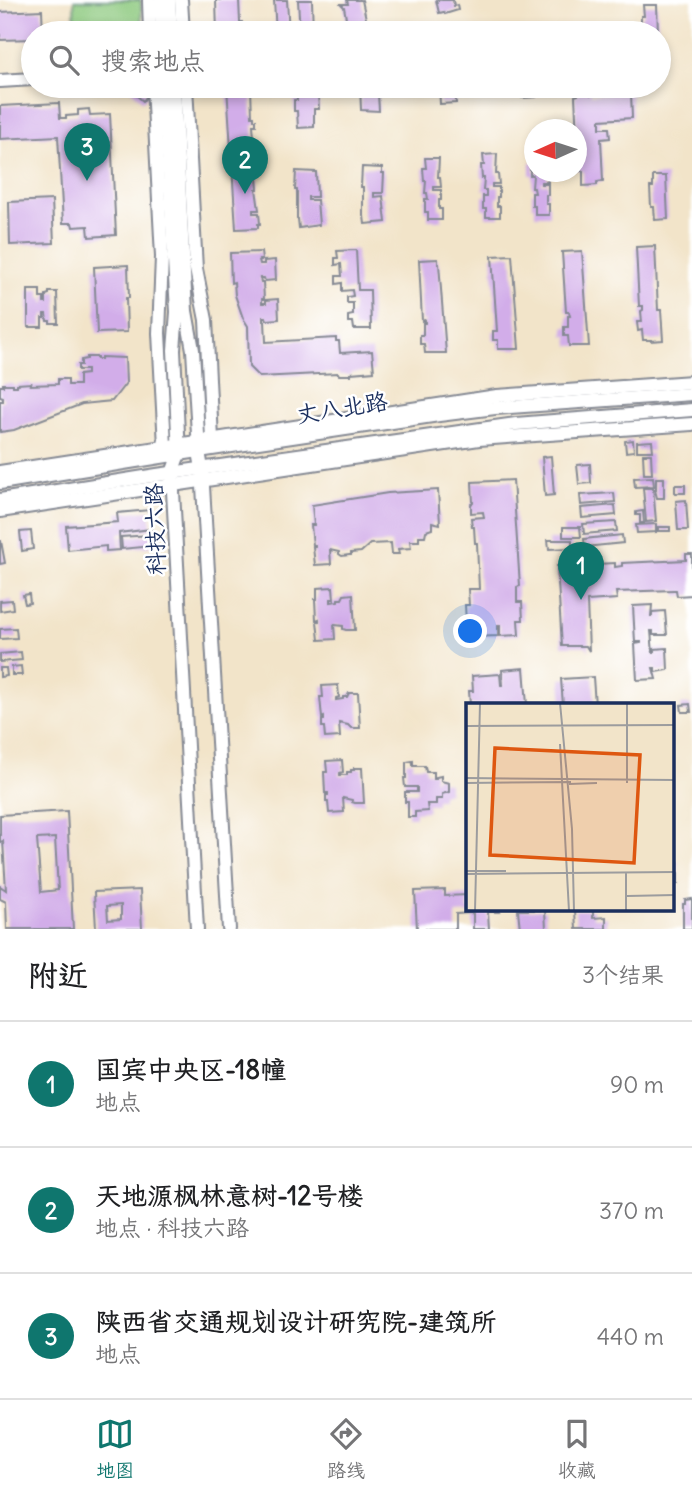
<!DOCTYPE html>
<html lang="zh">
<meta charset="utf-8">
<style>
:root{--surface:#fff;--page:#f6f6f6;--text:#202124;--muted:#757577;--line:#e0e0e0;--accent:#0f766e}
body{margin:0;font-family:Delius,"LXGW WenKai TC",sans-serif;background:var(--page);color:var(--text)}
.compass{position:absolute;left:524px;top:119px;width:63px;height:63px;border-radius:50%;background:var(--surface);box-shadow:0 4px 10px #0003;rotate:267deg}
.you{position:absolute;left:471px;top:632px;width:24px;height:24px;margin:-18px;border:5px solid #fff;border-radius:50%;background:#1a73e8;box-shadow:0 0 0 10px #1a73e833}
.badge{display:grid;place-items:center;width:46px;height:46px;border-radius:50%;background:var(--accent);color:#fff;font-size:23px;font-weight:700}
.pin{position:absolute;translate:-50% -58px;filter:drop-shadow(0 2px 4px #0008)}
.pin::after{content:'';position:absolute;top:37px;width:24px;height:21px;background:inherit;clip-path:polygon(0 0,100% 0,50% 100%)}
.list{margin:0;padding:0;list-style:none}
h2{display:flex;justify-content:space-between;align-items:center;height:91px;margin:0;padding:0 28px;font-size:30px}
h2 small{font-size:23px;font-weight:400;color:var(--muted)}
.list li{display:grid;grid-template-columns:46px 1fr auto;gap:21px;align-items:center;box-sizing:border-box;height:126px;padding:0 28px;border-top:2px solid var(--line)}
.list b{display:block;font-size:26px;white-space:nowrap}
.list p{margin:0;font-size:23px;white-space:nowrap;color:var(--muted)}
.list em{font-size:23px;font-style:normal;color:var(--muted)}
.icon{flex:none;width:38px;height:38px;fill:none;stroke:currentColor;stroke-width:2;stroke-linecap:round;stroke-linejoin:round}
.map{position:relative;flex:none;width:692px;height:929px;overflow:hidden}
.search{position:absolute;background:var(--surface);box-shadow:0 4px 10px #0003;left:21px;right:21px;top:21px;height:77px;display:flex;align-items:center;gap:18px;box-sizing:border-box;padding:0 24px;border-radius:38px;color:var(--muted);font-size:26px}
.sheet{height:469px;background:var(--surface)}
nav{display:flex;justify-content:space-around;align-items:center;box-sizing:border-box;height:98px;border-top:2px solid var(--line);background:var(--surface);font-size:19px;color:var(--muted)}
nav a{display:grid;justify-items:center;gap:4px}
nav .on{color:var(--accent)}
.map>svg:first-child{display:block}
</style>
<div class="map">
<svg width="692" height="929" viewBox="0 0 692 929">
<rect width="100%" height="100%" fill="#fff"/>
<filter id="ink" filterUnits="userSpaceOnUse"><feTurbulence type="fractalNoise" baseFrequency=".0143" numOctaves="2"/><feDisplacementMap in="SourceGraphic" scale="14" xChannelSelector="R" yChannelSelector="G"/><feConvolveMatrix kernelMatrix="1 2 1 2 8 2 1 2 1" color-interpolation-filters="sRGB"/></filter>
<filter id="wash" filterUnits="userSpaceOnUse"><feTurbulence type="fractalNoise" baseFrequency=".00686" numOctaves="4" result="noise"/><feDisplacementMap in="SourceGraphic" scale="28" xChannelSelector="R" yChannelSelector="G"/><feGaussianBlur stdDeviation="1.57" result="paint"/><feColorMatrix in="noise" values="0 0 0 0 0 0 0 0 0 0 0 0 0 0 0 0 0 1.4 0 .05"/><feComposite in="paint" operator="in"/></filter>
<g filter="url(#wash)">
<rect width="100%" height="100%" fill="#f2e4c9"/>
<polygon fill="#8dc97f" stroke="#547c6e" stroke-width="2" points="74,0 141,0 142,33 75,33"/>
<g id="blocks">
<g fill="#d2ade9" fill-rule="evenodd">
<polygon points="216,0 239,0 240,22 242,22 245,32 217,33"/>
<polygon points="274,0 287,0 289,33 276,33"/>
<polygon points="298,0 312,0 313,33 300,33"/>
<polygon points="347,0 362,0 366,19 364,20 365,25 369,25 370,30 355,33 353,22 349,25 347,24 344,7 341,4 348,4"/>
<polygon points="436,0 453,0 454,6 457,5 458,10 445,14 444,12 439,13"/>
<polygon points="643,5 657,5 658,33 641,33 641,16 644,16"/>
<polygon points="42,10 43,33 33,33 33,39 0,40 0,12"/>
<polygon points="132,86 142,86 144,88 142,90 148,95 143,101 129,89"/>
<polygon points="227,86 253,86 253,89 251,89 252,116 254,116 254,120 256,120 256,125 253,125 257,174 251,175 251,178 257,178 258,189 256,189 259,210 253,210 253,213 259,213 260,224 258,224 258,228 236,229"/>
<polygon points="296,86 312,86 313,95 318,94 319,109 314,109 314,127 298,128 297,111 294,111 294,100 297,100"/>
<polygon points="360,86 383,86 383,93 378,93 379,111 361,110"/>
<polygon points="439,86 455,86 456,103 440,104"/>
<polygon points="519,86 536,86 536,97 522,98 522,89 519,89"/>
<polygon points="578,86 597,86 598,90 591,90 591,95 631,93 632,118 600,120 600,128 609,128 610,138 601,139 603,181 597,182 597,185 583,186 583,171 578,171 578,153 582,153 581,137 577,137 575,96 578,95"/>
<polygon points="59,103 60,118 66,118 66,116 78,115 78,110 89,109 90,115 110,114 116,235 89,237 88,226 73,227 72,223 63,223 58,136 0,139 0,106"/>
<polygon points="497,154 496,174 498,174 499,184 492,184 492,187 499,187 499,197 497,197 497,206 500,206 500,217 486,217 486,209 483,209 483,196 486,196 486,190 483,190 484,178 482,178 481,165 484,165 483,155"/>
<polygon points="425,158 439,158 438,177 440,177 441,187 434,187 434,190 441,190 441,200 439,200 439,209 442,209 442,220 428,220 428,212 425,212 425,199 428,199 427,193 425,193 426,181 424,181 423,168 426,168"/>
<polygon points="530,162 534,162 534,172 547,172 548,182 541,182 541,184 548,184 548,195 546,195 546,204 549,204 549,215 535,215 535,206 532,206 532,193 535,193 534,188 532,188 533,175 530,175"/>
<polygon points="362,167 382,168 382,173 384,173 383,193 374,193 374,197 383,196 386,222 365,224 364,216 363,216 363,187 361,187"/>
<polygon points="296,171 316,172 317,197 308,197 308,200 317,200 319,225 299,228 298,219 297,219 297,190 295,190"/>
<polygon points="653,176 666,176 668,219 655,220 654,207 651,207 650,187 653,187"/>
<polygon points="52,200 54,243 10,245 9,202"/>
<polygon points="655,246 658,310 661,310 663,340 651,341 651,340 643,340 642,330 638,331 637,322 642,322 641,311 643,310 643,306 639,306 636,247"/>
<polygon points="356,250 358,290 370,290 371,329 354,329 353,322 348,322 348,316 353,315 353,303 347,303 347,297 353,296 352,290 342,291 342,283 336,284 336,276 342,276 341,264 335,265 335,258 338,258 337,251"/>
<polygon points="582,251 589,346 569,346 568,336 564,336 564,327 568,327 568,316 570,316 569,312 566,312 562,252"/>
<polygon points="261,252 262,260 259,260 260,264 264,264 264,261 275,260 276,280 265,281 264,278 260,278 261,282 263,282 264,299 262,299 262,303 266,303 266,300 278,299 279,319 267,320 266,317 263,317 263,321 265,321 266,342 336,338 336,341 339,341 340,353 372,351 374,371 351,373 351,375 339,375 338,373 259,377 249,367 248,326 243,318 235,295 234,282 231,283 230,253"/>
<polygon points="512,255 519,349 498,349 498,340 493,340 493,331 497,331 492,256"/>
<polygon points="438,259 438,264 439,264 446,353 425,353 424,344 420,344 420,335 423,335 423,323 425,323 425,320 422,321 419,260"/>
<polygon points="128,265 129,298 126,298 127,332 97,333 94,267"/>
<polygon points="28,290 40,290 40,298 44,298 44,303 46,303 46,295 49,294 49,292 57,292 58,323 50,323 50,321 47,321 46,314 44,314 44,318 42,318 42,327 28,327"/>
<polygon points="87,357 97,357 97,359 101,359 101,357 125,358 126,383 112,401 82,404 14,430 0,432 0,401 3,401 3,397 0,396 0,386 3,386 3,384 13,384 13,386 17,386 17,384 31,383 30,385 58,384 58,379 68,379 68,385 79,385 79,375 87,374 87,370 78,370 78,365 81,365 81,360 87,359"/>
<polygon points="633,440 634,451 626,452 625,441"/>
<polygon points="652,441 653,451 637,451 637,442"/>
<polygon points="643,454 651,454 652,474 644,474"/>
<polygon points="551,456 554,495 545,496 542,457"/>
<polygon points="590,464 591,483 579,484 577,465"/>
<polygon points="653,477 654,486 635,487 634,478"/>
<polygon points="656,478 664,478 664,498 657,498 655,490 656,490"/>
<polygon points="513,480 520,586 517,587 517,602 522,602 523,620 518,620 519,635 500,636 500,625 498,625 498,636 470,637 469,622 466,623 465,605 469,605 468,589 479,589 477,543 475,543 474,527 472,527 471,518 484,517 483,512 471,513 471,504 473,503 472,482"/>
<rect x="675" y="485" width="10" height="8"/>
<polygon points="643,488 653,488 656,521 646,522"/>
<polygon points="438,490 440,524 432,522 432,529 426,531 425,536 419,536 419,541 410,541 411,548 398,549 399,554 392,554 391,543 370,544 361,552 351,553 351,555 349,555 342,556 339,554 339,552 330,550 331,564 315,565 313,547 315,547 315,545 313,545 311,525 314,525 312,505 388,493"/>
<polygon points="614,493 615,502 581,505 580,495"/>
<polygon points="686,500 688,530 678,530 676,501"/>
<polygon points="615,505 616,515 582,518 581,508"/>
<polygon points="150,510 151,529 119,533 120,550 106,551 106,546 68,550 66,526 118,522 117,513"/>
<polygon points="643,511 644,523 640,523 640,515 636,515 636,512"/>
<polygon points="616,522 617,531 584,534 583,524"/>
<polygon points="656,524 656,532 637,533 636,525"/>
<polygon points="563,527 580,527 581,537 563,537"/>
<rect x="658" y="527" width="12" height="4"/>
<polygon points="31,531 33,549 22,551 20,532"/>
<polygon points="151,535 152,546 122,549 121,537"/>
<polygon points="622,535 623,543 585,547 584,539"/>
<polygon points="548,540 572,540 572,548 549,549"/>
<polygon points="0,541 1,541 5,563 0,564"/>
<polygon points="686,554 692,554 692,595 677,596 676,590 674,590 616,592 617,599 587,601 589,651 586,646 562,646 557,566 615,563 615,567 622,566 622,563 686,560"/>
<polygon points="333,587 334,599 331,599 331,602 338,601 338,599 342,599 344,595 353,594 355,630 346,630 343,629 343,626 334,625 335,639 319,640 317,621 319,621 319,619 316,620 315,599 317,599 317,588"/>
<polygon points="29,594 30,603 25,604 23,595"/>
<polygon points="12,600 13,609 0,611 0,601"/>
<polygon points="652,605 651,616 652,616 652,612 665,611 667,635 653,635 653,631 651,631 653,653 654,653 654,649 667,648 668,670 655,672 655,668 653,668 656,679 637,680 635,644 641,643 641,642 635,642 633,606"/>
<polygon points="16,628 17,638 0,639 0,629"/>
<polygon points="21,652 22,660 0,662 0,654"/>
<polygon points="21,666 22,675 12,675 12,667"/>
<polygon points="0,668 6,668 7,676 0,677"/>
<polygon points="524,668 527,705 470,705 469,691 473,691 472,676 500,674 501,685 503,685 502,670"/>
<polygon points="593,677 595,705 581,705 581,703 580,705 563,705 561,679"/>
<polygon points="338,685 339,697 336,698 336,700 343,699 343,697 347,697 349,693 358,693 360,728 351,728 348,725 339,723 340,737 325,738 324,727 322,727 322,720 324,720 324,717 322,718 320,697 323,697 322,686"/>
<polygon points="690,704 691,712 682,712 681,705"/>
<polygon points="342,760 343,772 340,773 340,775 347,775 347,772 351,772 351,770 354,770 354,768 362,768 364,803 355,803 352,802 352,800 343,798 344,812 329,813 328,802 326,802 326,795 328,795 328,793 325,793 324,772 327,772 326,761"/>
<polygon points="413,761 413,766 425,766 426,772 434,772 434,779 436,779 436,777 441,776 441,781 449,783 449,792 442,794 442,799 436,799 436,804 427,804 428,811 415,812 415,817 408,817 408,802 405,802 405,792 417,792 417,787 405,787 404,778 406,778 406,762"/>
<path d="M67 811 73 929H7L6 902 0 899V886L6 890 3 841 0 842V815ZM55 838 58 890 41 892 37 839Z"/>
<rect x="673" y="862" width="5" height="22"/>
<path d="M140 890 142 929H96L94 892ZM121 905V919L108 920 107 906Z"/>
<polygon points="445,890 445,896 468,895 468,910 499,910 500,912 488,912 489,929 473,929 473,913 456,914 456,929 417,929 415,891"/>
<polygon points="692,899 692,929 683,929 683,904 685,904 685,900"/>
<polygon points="518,910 545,910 546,929 520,929"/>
<polygon points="575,910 593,910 593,918 606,917 606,929 576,929"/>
</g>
</g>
</g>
<g filter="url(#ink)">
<use href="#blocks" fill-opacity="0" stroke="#868a94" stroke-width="2"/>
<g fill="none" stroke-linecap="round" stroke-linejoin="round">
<defs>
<g id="secondary">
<polyline points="149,0 150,33"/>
<polyline points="160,0 162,33"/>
<polyline points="169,0 171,33"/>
<polyline points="181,0 183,33"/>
<polyline points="0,81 33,79"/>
<polyline points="153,86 162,257 159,333 165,446 170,449"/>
<polyline points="164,86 177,312 174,350 179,454 172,473 197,929"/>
<polyline points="174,86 186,311 193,350 199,451 202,469 229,929"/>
<polyline points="186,86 196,269 206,320 212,439 207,444"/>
<polyline points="0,472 497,396 692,382"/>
<polyline points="0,511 479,439 692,424"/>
</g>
<g id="primary">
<polyline points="0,483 179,454 439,415 495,408 692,394"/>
<polyline points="0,500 157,475 516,424 692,410"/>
</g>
</defs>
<use href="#secondary" stroke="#868a94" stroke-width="16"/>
<use href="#primary" stroke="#868a94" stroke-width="16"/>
<use href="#secondary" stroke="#fff" stroke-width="12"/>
<use href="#primary" stroke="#fff" stroke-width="12"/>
</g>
</g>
<g text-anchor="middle" stroke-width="5" stroke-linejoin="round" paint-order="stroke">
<g font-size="23" fill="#1b2f5e" stroke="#fff">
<text transform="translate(342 408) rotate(-9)" y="8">丈八北路</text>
<text transform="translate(155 529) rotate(-92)" y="8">科技六路</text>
</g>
</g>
<g transform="translate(466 703)">
<rect width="208" height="208" fill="#f2e4c9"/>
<path fill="none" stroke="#9c9c9e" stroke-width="2" d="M94 0 106 126 108 208M161 0V80M0 23 209 22M94 41 103 208M0 75 209 77M0 80 105 79M103 81 131 80M0 168H40M0 171 209 169M161 193 209 192M9 208 14 0M160 208V169"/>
<path fill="#de5710" fill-opacity="0.15" stroke="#de5710" stroke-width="3.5" d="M29 45 174 52 168 160 24 152Z"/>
<rect width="208" height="208" fill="none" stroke="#1b2f5e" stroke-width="3.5"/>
</g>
</svg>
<svg class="compass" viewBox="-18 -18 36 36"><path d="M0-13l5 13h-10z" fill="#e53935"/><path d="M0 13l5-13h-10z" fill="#757577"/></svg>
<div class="you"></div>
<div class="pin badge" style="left:581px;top:600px">1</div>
<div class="pin badge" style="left:245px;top:194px">2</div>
<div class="pin badge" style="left:87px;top:181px">3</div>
<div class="search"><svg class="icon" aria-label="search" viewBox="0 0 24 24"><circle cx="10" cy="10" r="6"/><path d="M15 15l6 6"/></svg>搜索地点</div>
</div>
<section class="sheet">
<h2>附近<small>3个结果</small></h2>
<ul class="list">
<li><span class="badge">1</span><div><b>国宾中央区-18幢</b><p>地点</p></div><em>90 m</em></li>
<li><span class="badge">2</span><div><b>天地源枫林意树-12号楼</b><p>地点 · 科技六路</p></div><em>370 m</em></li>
<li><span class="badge">3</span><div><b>陕西省交通规划设计研究院-建筑所</b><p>地点</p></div><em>440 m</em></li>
</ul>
</section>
<nav>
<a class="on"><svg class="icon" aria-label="map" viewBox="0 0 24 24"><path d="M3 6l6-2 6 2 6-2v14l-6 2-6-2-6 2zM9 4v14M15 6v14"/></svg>地图</a>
<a><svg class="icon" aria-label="directions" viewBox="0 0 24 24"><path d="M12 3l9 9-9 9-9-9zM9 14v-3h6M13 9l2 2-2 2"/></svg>路线</a>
<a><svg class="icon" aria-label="saved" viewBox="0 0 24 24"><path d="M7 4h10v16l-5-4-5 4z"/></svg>收藏</a>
</nav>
